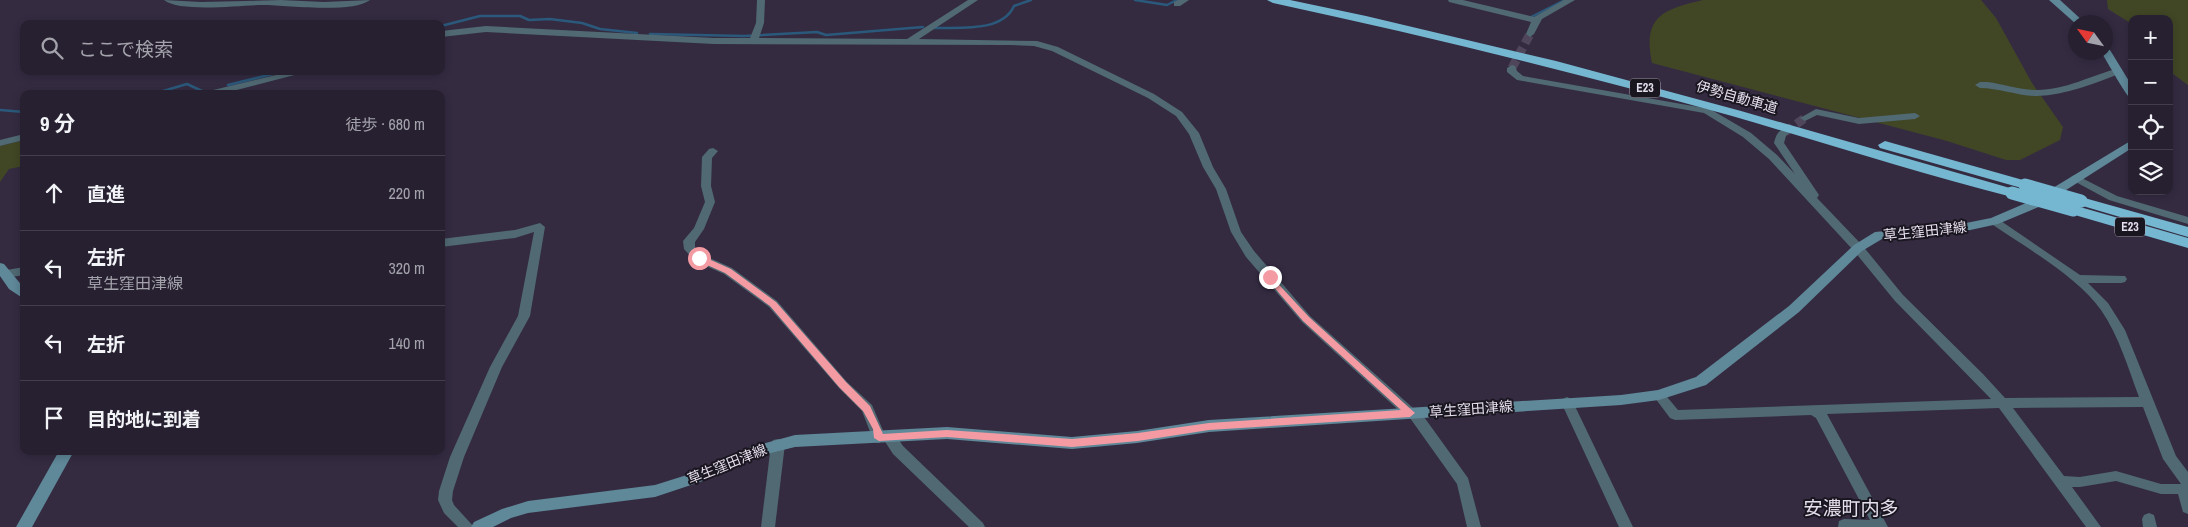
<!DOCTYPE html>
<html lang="ja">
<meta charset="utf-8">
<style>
:root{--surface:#272031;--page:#2f2839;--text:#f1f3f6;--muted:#a4a3ab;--line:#433e4d}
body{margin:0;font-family:"Archivo Narrow","Noto Sans JP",sans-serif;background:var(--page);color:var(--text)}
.controls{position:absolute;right:15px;top:15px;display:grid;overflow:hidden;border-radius:10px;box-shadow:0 2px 8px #0003}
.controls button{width:45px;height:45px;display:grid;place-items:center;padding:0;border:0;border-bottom:1px solid var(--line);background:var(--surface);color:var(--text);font:25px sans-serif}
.compass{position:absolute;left:2068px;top:15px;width:45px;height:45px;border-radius:50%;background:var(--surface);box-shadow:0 2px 8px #0003;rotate:303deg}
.stop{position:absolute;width:15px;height:15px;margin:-11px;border:4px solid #f49aa2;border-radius:50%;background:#fff}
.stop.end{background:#f49aa2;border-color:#fff;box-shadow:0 1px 5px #0008}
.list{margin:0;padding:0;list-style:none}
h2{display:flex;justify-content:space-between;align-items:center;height:65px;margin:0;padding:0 20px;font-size:21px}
h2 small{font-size:16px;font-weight:400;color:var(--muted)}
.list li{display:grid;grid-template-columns:32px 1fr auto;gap:15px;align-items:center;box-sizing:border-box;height:75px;padding:0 20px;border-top:1px solid var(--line)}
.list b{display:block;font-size:19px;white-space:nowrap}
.list p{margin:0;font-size:16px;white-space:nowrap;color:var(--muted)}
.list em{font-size:16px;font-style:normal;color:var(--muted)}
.icon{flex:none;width:28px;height:28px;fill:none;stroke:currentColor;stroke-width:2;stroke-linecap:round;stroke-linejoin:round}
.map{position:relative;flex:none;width:2188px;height:527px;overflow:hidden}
.search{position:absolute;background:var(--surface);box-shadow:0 2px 8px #0003;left:20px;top:20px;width:425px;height:55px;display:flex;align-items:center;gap:12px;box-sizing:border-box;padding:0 18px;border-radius:10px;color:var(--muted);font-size:19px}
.panel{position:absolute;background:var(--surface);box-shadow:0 2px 8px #0003;left:20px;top:90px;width:425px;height:365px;border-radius:10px}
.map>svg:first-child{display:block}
</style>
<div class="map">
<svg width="2188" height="527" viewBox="0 0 2188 527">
<rect width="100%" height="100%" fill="#342b41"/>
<g fill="#414725">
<path d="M1703 0H1981L1996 18 2032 83 2063 127 2060 140 2020 160H2006L1947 141 1652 63C1642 16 1664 9 1703 0Z"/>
<polygon points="2107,0 2188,0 2188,85 2169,71 2169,19 2132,19 2132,24 2108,9"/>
<polygon points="24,140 24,166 9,169 0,182 0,146"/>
</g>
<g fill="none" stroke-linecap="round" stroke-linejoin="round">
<g stroke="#2b597b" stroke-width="2.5">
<polyline points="1135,0 1167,5 1177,0"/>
<polyline points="1531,17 1565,0"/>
<polyline points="441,26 480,16 520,16 529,20 550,19 582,23 600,29 637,33"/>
<path d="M933 28C958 27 1002 33 1014 6L1031 0"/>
<polyline points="650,34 744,36 817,32 826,35 923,27"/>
<polyline points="228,85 285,71"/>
<polyline points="153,94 187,84 202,91"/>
<polyline points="0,110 24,112"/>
</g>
<g stroke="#4f465b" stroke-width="9" stroke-dasharray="9 5" stroke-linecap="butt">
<polyline points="1512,68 1530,34"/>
<polyline points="1785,132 1805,118"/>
</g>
<g fill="#506973" fill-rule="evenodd">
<path d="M164 0 201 2 281 0 324 2 370 0C352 14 287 5 263 5 241 5 180 13 164 0Z"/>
<polygon points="757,0 765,0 764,23 759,38 907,39 968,0 978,0 919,39 1037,41 1058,47 1154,94 1182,112 1199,133 1213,167 1226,189 1241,232 1254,251 1310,316 1413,408 1419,410 1468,478 1481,527 1467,527 1457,484 1410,418 1405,416 1302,322 1246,257 1231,232 1216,189 1203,167 1189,134 1176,116 1148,98 1052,51 1034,46 1009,45 714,44 486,32 441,37 441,31 486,26 714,38 750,38 756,23"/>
<polygon points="1178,0 1189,0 1180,6 1174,6 1174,2"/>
<polygon points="1448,0 1463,0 1534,17 1564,0 1575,0 1542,19 1534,34 1530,37 1526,34 1531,22 1449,2"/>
<path d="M1512 65 1515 66 1517 71 1523 76 1710 109 1751 133 1777 155 1795 174 1774 143C1776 135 1779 127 1789 130L1790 132 1786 136 1784 143 1819 195 1817 198 1862 245 1903 295 1983 374 2005 398 2139 397C2128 368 2119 336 2101 310 2077 276 2025 247 1990 223L1989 221 1990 219H1998L2080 275 2125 276 2127 279 2125 282 2121 283H2088L2108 303 2125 330 2176 456 2188 472V514L2183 512 2178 494H2161L2116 481 2080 487H2072L2101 527H2086L1999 408 1827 414 1888 527H1838L1839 521 1844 519 1870 520 1816 418 1811 415 1675 420 1670 418 1655 398 1653 395 1655 392H1663L1678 410 1991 399 1895 301 1854 251 1769 159 1743 137 1704 113 1517 80 1507 72V68ZM2143 407 2163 459 2181 484H2161L2116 471 2080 477 2064 476 2013 408Z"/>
<path d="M2119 68 2122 69V73C2095 83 2066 95 2037 96 2018 96 1999 88 1980 88L1975 85 1980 82H1987C2004 84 2020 90 2037 90 2066 90 2092 75 2119 68Z"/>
<polygon points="293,71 310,71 221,94 203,94 205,92"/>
<polygon points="1816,109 1859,118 1915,113 1920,116 1915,119 1859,124 1817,115 1805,121 1800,118"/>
<polygon points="24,134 24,140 0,146 0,140"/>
<polygon points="713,148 718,151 712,158 711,186 715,202 704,229 695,242 695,248 703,255 732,268 777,301 847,382 872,405 885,435 890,433 895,434 903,446 983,523 985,527 969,527 893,454 884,440 879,443 874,442 862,411 839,388 769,307 724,274 695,261 684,249 683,241 694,228 705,202 701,186 702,157 709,149"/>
<polygon points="2076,175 2117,196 2188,217 2188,224 2109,200 2072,180 2071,178 2072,176"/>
<polygon points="540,223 545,227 530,316 502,367 464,457 453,491 452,500 454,505 474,527 458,527 444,513 438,500 439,491 450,457 490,367 518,316 534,232 515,238 441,247 441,239 515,230"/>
<polygon points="24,267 24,275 5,278 0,275 1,271"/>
<polygon points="1567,397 1571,399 1573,402 1633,527 1619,527 1561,402 1563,399"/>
<polygon points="778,439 783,440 785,444 775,527 761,527 771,444 773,440"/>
<polygon points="2149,513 2154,515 2157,527 2143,527 2142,519 2144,515"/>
</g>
<g fill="#5f8899" fill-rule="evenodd">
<polygon points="2049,0 2060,0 2084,22 2076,24"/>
<path d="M2106 49 2110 50 2132 86V100C2127 98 2107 61 2101 52H2106Z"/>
<polygon points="2132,140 2132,148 2041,206 1998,224 1961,232 1882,239 1862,251 1799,312 1706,385 1659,400 1621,405 1209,432 1137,443 1072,449 947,439 795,447 759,456 700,482 655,497 528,513 511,518 493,527 471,527 474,522 502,509 528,501 655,485 690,474 751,447 795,435 947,427 1072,437 1137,431 1209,420 1621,395 1658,390 1696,377 1789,306 1854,245 1875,232 1961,224 1991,218 2033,200"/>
<polygon points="0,263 4,264 24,288 24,299 9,289 0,276"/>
<polygon points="59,451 74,451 32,527 16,527"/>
</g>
<g fill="#75b6d0" fill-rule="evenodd">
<path d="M1267 0H1290L1366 16 1556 61 1741 111 2017 190 2019 193 2012 197C1918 173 1825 143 1732 116 1580 74 1427 36 1273 3Z"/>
<polygon points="1885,141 2030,182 2032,185 2025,189 1880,148 1878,145"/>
<polygon points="2081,197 2188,227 2188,237 2076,204 2074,201 2076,198"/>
<polygon points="2073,205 2188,238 2188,248 2068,213 2066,210"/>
</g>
<g stroke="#75b6d0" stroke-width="13">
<polyline points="2025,185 2081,201"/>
<polyline points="2012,193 2073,210"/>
</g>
</g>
<polygon fill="#f49aa2" points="696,256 702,256 731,269 776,302 846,382 870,406 883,434 947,430 1072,439 1138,433 1209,423 1401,410 1303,321 1267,279 1266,277 1270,275 1309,317 1415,413 1410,417 1209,430 1138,441 1072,447 947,437 879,441 874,438 873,429 863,411 839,387 770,306 725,273 696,260"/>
<g text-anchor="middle" stroke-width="4" stroke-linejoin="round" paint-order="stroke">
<g fill="#1a1620" stroke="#a8a3b0" stroke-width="1">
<rect x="1630" y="78.5" width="30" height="19" rx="4"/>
<rect x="2115" y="217.5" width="30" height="19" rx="4"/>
</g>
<g font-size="12" font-weight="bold" fill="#e5dfed">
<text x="1645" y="92">E23</text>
<text x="2130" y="231">E23</text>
</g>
<g font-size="14" fill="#e5dfed" stroke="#1a1620">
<text transform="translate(1737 97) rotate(16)" y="5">伊勢自動車道</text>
<text transform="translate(1925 231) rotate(-6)" y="5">草生窪田津線</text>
<text transform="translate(1471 409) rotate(-4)" y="5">草生窪田津線</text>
<text transform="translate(727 464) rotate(-22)" y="5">草生窪田津線</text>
</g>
<g font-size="19" fill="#e5dfed" stroke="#1a1620">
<text x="1851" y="515">安濃町内多</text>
</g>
</g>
</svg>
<div class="controls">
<button>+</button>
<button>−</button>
<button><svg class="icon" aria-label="locate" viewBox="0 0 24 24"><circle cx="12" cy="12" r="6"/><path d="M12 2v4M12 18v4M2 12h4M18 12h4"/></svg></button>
<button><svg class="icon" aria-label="layers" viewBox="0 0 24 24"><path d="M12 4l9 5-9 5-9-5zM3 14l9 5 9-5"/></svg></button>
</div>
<svg class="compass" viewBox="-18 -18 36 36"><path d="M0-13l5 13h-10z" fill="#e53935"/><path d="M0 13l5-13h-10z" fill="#a4a3ab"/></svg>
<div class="stop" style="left:699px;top:258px"></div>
<div class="stop end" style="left:1270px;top:277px"></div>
<div class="search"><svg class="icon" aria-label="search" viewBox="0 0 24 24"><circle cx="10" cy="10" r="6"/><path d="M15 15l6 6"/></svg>ここで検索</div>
<section class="panel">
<h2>9 分<small>徒歩 · 680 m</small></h2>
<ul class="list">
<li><svg class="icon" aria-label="ahead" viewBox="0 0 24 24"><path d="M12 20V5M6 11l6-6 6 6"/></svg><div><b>直進</b></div><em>220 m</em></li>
<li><svg class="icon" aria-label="left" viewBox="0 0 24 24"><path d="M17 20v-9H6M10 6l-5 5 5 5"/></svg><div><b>左折</b><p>草生窪田津線</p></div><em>320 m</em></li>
<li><svg class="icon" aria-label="left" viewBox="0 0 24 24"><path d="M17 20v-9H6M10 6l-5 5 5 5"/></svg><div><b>左折</b></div><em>140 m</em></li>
<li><svg class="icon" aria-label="arrive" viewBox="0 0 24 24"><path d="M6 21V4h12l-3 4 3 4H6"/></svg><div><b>目的地に到着</b></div></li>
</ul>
</section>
</div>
